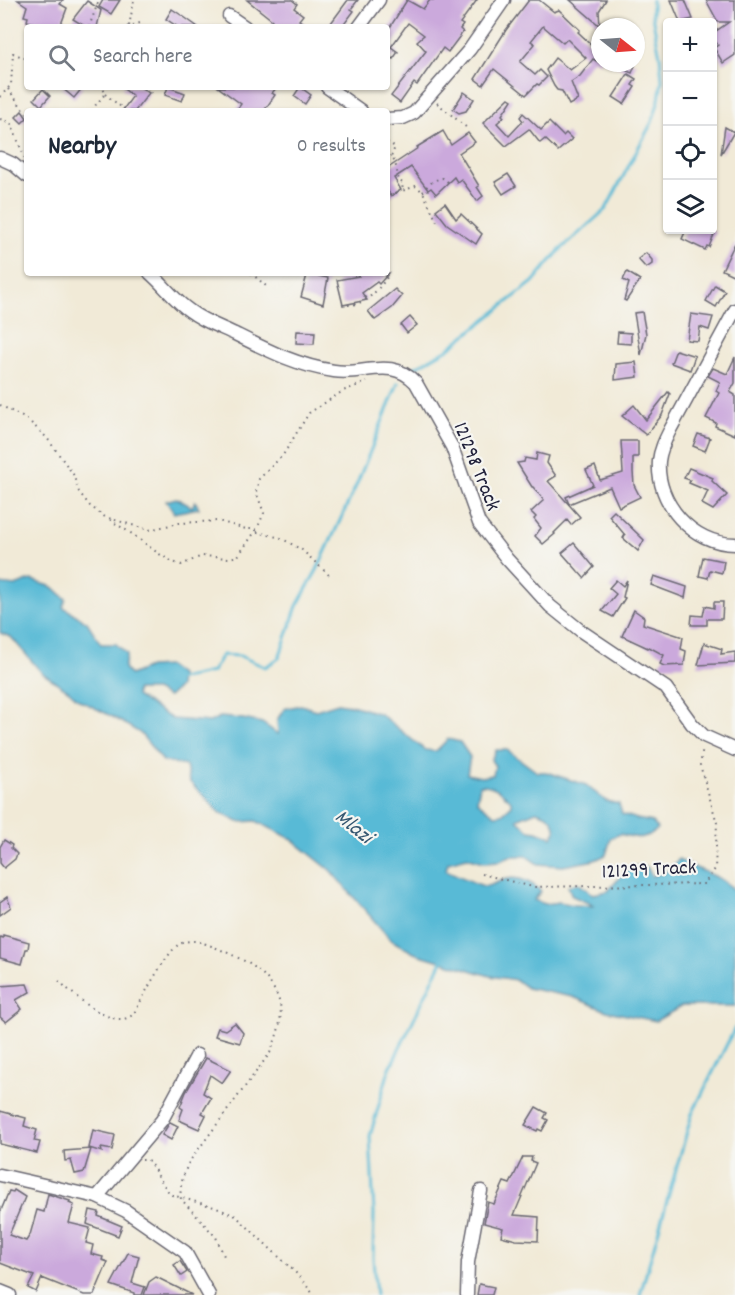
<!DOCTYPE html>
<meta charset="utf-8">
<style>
:root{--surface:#fff;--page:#f6f6f7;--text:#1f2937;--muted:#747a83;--line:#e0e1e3}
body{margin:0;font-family:Dekko,sans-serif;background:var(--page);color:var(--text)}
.controls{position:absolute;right:18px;top:18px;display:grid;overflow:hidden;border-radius:6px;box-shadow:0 2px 4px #0004}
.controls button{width:54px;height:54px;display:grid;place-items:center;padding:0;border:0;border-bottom:2px solid var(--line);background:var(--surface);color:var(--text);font:30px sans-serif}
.compass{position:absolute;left:591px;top:18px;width:54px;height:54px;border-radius:50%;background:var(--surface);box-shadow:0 2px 4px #0004;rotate:107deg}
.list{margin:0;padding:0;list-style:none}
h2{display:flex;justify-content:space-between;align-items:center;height:78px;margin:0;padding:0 24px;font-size:26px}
h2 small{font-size:20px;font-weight:400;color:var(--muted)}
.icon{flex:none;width:33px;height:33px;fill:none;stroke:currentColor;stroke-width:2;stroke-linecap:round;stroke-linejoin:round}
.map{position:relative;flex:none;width:735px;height:1295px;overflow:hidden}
.search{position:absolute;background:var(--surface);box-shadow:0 2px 4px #0004;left:24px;top:24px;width:366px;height:66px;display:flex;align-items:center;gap:15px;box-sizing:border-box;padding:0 21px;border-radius:6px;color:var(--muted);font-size:22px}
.panel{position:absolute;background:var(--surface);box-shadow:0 2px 4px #0004;left:24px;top:108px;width:366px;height:168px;border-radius:6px}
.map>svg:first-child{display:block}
</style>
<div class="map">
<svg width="735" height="1295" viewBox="0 0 735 1295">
<rect width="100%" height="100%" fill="#f6f6f2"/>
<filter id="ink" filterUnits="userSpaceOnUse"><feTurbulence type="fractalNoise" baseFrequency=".0167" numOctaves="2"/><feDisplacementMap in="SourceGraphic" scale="12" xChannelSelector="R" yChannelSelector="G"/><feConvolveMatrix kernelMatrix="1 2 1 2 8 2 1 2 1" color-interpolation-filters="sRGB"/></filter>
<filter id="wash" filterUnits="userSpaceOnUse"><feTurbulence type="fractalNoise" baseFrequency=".008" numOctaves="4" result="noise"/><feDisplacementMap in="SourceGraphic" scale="24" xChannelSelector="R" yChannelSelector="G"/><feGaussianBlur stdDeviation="1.35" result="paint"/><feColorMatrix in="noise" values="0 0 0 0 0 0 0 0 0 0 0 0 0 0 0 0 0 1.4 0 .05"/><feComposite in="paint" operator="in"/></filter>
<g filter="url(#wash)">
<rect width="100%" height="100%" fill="#f1ead7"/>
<g fill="#58bad6" stroke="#3d6e88" stroke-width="1.5" fill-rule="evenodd">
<polygon points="176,498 192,507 195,501 199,508 174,513 166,501"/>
<path d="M31 580 53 587 66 599 63 607 87 622 101 644H116L127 654 124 668 130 675 149 667 168 666 180 675 179 687 168 697 155 690H136V696L172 719 210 722 220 717 243 719 262 723 278 734 277 720 284 709 301 705 316 710 338 703 355 706 380 714 425 750 436 751 448 739 460 742 470 757 467 774 481 777 493 775 495 766 491 760 496 750H507L537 772H546L586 785 606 801 619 804 622 814 637 819 652 822 658 829C644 841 636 838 620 834L611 838 606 855 595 860 563 866 538 864 526 856H510L500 861 484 862 467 857 448 862 446 870C453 873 480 886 485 886 493 886 500 880 507 879 520 876 532 883 541 891L534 900 545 904 559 902 574 905 595 906 572 896 568 886 578 883 593 894 608 891 621 876 634 866 647 867 652 876 666 872 679 859C696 871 721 874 735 891V1006H682L656 1021 607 1011 573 997 527 988 516 980 490 976 414 953 391 940 330 870 290 838 256 821 238 822 219 812 189 781 186 766 163 761 140 733 113 717 79 700 68 690 42 673 11 637 0 633V584L15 586ZM480 785C494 784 501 792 511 801V806L502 814 495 815 477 801ZM536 811C548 814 554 818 556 831L552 837 537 831 529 830 517 819Z"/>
</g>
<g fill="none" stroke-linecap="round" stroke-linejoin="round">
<g stroke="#58bad6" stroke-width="3">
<polyline points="412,369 448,349 533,282 559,251 606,209 652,122 659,100 662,80 660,56 652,15 652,0"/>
<polyline points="176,680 212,672 222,655 240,656 265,667 279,658 297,606 317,570 356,486 398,383"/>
<polyline points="376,1295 373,1258 374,1213 370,1136 389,1070 443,959"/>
<polyline points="640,1295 692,1114 735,1028"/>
</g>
</g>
<g id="blocks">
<g fill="#cba9dc">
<polygon points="18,0 63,0 60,4 67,8 60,27 48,27 27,21 28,17 24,16 27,6"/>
<polygon points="103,0 120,0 111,14 99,7"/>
<polygon points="247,0 292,0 297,4 294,8 303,15 299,20 309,27 278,27 271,21 272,20"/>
<polygon points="348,0 358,0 351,9 354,11 342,27 328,27"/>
<polygon points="407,0 423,9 430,0 477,0 460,23 463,25 460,29 463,32 448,52 443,48 417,85 414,83 400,103 391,96 426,51 417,41 424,35 408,23 391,47 398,52 393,59 387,55 387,32"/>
<polygon points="529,0 539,0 554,12 559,10 580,30 578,32 595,48 600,40 600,63 593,59 580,76 571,82 578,100 569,105 562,91 557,90 554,86 546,70 555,58 570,70 586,58 567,39 563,43 543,26 531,41 535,44 520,62 535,75 540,70 547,77 539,85 537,84 526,95 494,69 483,85 475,79 506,30"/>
<polygon points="570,0 606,0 599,11 600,26"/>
<polygon points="671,0 685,0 693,19 680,22"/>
<polygon points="706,0 735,0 735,55 723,63 714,48 718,45 712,37 712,34 729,22 718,22"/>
<polygon points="87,1 101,10 97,27 86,27 73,19"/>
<polygon points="172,9 184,17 198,27 178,27 166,19"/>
<polygon points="609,63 636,63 632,73"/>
<polygon points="628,74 636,79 632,85 635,87 624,104 613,97"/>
<polygon points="61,87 83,87 74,98"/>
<polygon points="121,87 140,87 149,93 135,111 122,111 133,96"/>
<polygon points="168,87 185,93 182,101 165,95"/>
<polygon points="218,87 277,87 272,93 275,95 264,111 236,111 241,104"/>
<polygon points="300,87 311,95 305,104 294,96"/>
<polygon points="43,89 50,96 41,106 34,99"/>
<polygon points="464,92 474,99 466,111 459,113 453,109"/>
<polygon points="509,98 512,100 502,115 504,117 497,123 509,136 523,121 520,117 523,113 541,130 549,122 563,136 566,133 572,139 558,151 545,139 540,143 529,129 506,146 483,123"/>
<polygon points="22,111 27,118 22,123 16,117"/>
<polygon points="725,127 734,132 721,154"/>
<polygon points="443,131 451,145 468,133 475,142 459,153 479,186 477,187 483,196 477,201 461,179 457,182 454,177 436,194 431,188 428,190 411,167 394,178 401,190 391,196 387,190 387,166 388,168 418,148 417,147"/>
<polygon points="508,174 516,186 503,194 495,182"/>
<polygon points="445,203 456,219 461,214 482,234 476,244 447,224 436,210"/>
<polygon points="686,230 709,230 715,232 709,247 707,246 705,250 682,239"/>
<polygon points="735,243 735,276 722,270"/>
<polygon points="646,253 652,260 652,264 646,268 638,259"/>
<polygon points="627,272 640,280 626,301 624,300 629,283 623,280"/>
<polygon points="357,273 389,273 379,284 377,282 362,293 367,300 343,305 337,280 359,276"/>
<polygon points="310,274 328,278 323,304 301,297 307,275 310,276"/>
<polygon points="715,285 725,291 716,307 706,301"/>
<polygon points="395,289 402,296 392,308 375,320 368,311"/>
<polygon points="642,312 646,334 641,355 634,313"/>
<polygon points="691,314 713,317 709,330 700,327 698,341 687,340"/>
<polygon points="410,317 417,325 407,333 401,325"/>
<polygon points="297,331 315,332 314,344 296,343"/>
<polygon points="618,332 631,333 631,344 617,343"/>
<polygon points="676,350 695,356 690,370 671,363"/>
<polygon points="735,357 735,383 730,392 735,395 735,435 715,426 716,423 706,418 719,393 716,391 720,382 708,376 713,368 727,374"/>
<polygon points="636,362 638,377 615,380 616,364"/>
<polygon points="668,392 670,394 662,415 646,435 622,416 634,405 646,420"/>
<polygon points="698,434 710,438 705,451 693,446"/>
<polygon points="621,441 638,441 638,457 633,457 633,472 634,485 640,497 619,507 610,487 569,504 566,497 593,485 586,470 595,466 600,480 623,473"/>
<polygon points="537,453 549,456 547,463 556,476 548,481 580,517 571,525 567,520 554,533 555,534 543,544 535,536 541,528 534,519 536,517 531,512 544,500 533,487 532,487 517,463 524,462 525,458 536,460"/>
<polygon points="689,468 713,478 712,481 727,495 713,510 702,504 708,491 689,483 690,480 684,478"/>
<polygon points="614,511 644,540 638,551 623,538 625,535 609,516"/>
<polygon points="574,543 594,567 584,578 562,553"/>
<polygon points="703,557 724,561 722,573 710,570 708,578 699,576"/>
<polygon points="654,576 687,587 685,598 651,585"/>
<polygon points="616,580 623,586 627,580 623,597 625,598 613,617 602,611 616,594 609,588"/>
<polygon points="714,602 723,602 722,619 707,619 707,625 691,625 692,615 703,616 705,606 714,608"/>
<polygon points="634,610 644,617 643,624 683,637 681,649 686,651 684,665 664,666 660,664 664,655 649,647 648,648 622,636"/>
<polygon points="704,643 722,649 721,654 735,652 735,663 698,665"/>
<polygon points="4,840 12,845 11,848 17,854 15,859 4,868 0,863 0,847"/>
<polygon points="7,897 11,907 0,915 0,902"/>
<polygon points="3,935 29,942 28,949 26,949 22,964 0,958 0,937 3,938"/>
<polygon points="27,984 30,992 16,1000 22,1009 6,1022 0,1017 0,986"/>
<polygon points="235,1023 243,1033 240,1043 215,1036 218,1028 225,1030"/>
<polygon points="206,1058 231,1070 222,1083 210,1075 203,1093 211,1098 202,1113 206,1115 199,1129 179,1120 183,1109 180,1107 186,1092"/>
<polygon points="536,1107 547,1113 544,1118 548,1120 542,1131 538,1129 537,1131 525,1125"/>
<polygon points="0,1111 26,1118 24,1126 37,1130 34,1141 40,1142 37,1153 0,1144"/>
<polygon points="170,1122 178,1126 171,1140 162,1135"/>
<polygon points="93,1130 115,1135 112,1150 101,1148 102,1152 89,1148"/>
<polygon points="91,1149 84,1172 75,1174 71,1160 65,1161 64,1151"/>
<polygon points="523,1157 532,1157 531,1161 536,1163 514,1215 539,1217 538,1241 516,1240 501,1236 503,1228 484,1223 488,1202 494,1204 504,1182 510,1184"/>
<polygon points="14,1190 25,1197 9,1235 26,1241 30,1235 37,1210 44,1212 48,1194 70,1201 69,1203 74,1205 69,1223 90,1228 86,1243 93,1245 91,1254 103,1257 102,1260 108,1262 94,1295 84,1295 42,1278 36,1292 28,1288 34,1276 0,1263 0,1213 9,1191 13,1192"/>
<polygon points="90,1210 99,1212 98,1216 122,1226 118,1236 87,1224"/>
<polygon points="128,1253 139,1256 132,1283 145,1287 142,1295 134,1295 134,1293 111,1285"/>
<polygon points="180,1261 187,1272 181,1276 174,1265"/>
<polygon points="156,1277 192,1295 144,1295 149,1282"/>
<polygon points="479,1284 494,1287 492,1295 477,1295"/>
</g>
</g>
</g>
<g filter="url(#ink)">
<use href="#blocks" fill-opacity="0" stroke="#6a6872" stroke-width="1.5"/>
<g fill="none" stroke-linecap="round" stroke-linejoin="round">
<defs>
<g id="street">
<polyline points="229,16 245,27"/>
<polyline points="359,27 379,0"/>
<polyline points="327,87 361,111"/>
<polyline points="387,119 403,118 414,113 470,49 504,0"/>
<polyline points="0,158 13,164 27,176"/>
<path d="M150 273C164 285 174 300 190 311 203 321 220 327 235 334 267 350 298 366 334 371 364 376 391 356 416 383L452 447 479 523 507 559 550 606 581 631 666 688 692 724 704 736 735 750"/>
<path d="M735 310 670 430C665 440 660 450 659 461 656 503 692 544 735 544"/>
<polyline points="0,1175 97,1197 126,1211 185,1252 209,1295"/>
<polyline points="97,1197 162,1120 197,1055"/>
<polyline points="0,1291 10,1295"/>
<polyline points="467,1295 468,1262 481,1191"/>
</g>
</defs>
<use href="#street" stroke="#6a6872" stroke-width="15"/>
<g stroke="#6a6872" stroke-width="2" stroke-dasharray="1.5 4.5" stroke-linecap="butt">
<polyline points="129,26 134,0"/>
<polyline points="89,27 99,0"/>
<polyline points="127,27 140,23 142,27"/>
<polyline points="148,87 151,93"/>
<polyline points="8,89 27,114"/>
<polyline points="105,94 126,111"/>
<polyline points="0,97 11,85 13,53 27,59"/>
<polyline points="437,103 467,128"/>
<polyline points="94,111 94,107 105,94 103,87"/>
<polyline points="0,119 11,123 25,159"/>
<polyline points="387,142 395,147 391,157 395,162 399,181 403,183 402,191 416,186 423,192 437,222"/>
<path d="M423 192C427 185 434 179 443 178L449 183"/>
<polyline points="251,273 266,286"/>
<path d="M348 305C366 305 378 290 388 276L385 273"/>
<polyline points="0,405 28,420 47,438 73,474 79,492 90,506 105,517 149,530 179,523 218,521 246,529 257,529 264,513 256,492 259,479 283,455 309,413 343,391 367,382"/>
<path d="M110 520C119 526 130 532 139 539 154 550 164 559 181 565L202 556 229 558 238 556 257 529"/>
<polyline points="257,532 281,538 302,550 330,576"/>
<polyline points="482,874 533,887 704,884 715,869 717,823 700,765 703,748"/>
<path d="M59 981C72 993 109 1028 129 1017 132 1016 134 1013 136 1010 144 995 165 955 178 945 184 941 194 940 200 942 214 946 248 961 258 970 268 978 277 992 280 1004 283 1021 276 1039 270 1053L189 1162C184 1173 179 1186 181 1199L216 1237 224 1256"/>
<polyline points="142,1160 148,1160 167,1190 172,1195 214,1207 236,1216 297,1274 314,1295"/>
</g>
<use href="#street" stroke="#fff" stroke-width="12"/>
</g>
</g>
<g text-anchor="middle" stroke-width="4.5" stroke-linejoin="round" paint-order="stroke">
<g font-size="21" fill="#22223b" stroke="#f6f6f2">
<text transform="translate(478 466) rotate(68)" y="7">121298 Track</text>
<text transform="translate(649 868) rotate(-3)" y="7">121299 Track</text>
</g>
<g font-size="22" font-style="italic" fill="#355771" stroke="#f6f6f2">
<text transform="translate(355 825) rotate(39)" y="8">Mlazi</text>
</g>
</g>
</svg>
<div class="controls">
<button>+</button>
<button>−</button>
<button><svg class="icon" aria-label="locate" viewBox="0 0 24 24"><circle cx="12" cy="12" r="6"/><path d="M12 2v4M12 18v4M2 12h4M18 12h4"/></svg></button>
<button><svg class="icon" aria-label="layers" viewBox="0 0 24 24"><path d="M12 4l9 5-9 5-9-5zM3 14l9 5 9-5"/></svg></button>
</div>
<svg class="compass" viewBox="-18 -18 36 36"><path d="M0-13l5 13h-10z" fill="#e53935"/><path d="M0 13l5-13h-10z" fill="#747a83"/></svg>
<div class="search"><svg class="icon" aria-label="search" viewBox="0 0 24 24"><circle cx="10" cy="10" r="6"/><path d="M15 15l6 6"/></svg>Search here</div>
<section class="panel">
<h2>Nearby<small>0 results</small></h2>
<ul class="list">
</ul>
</section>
</div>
